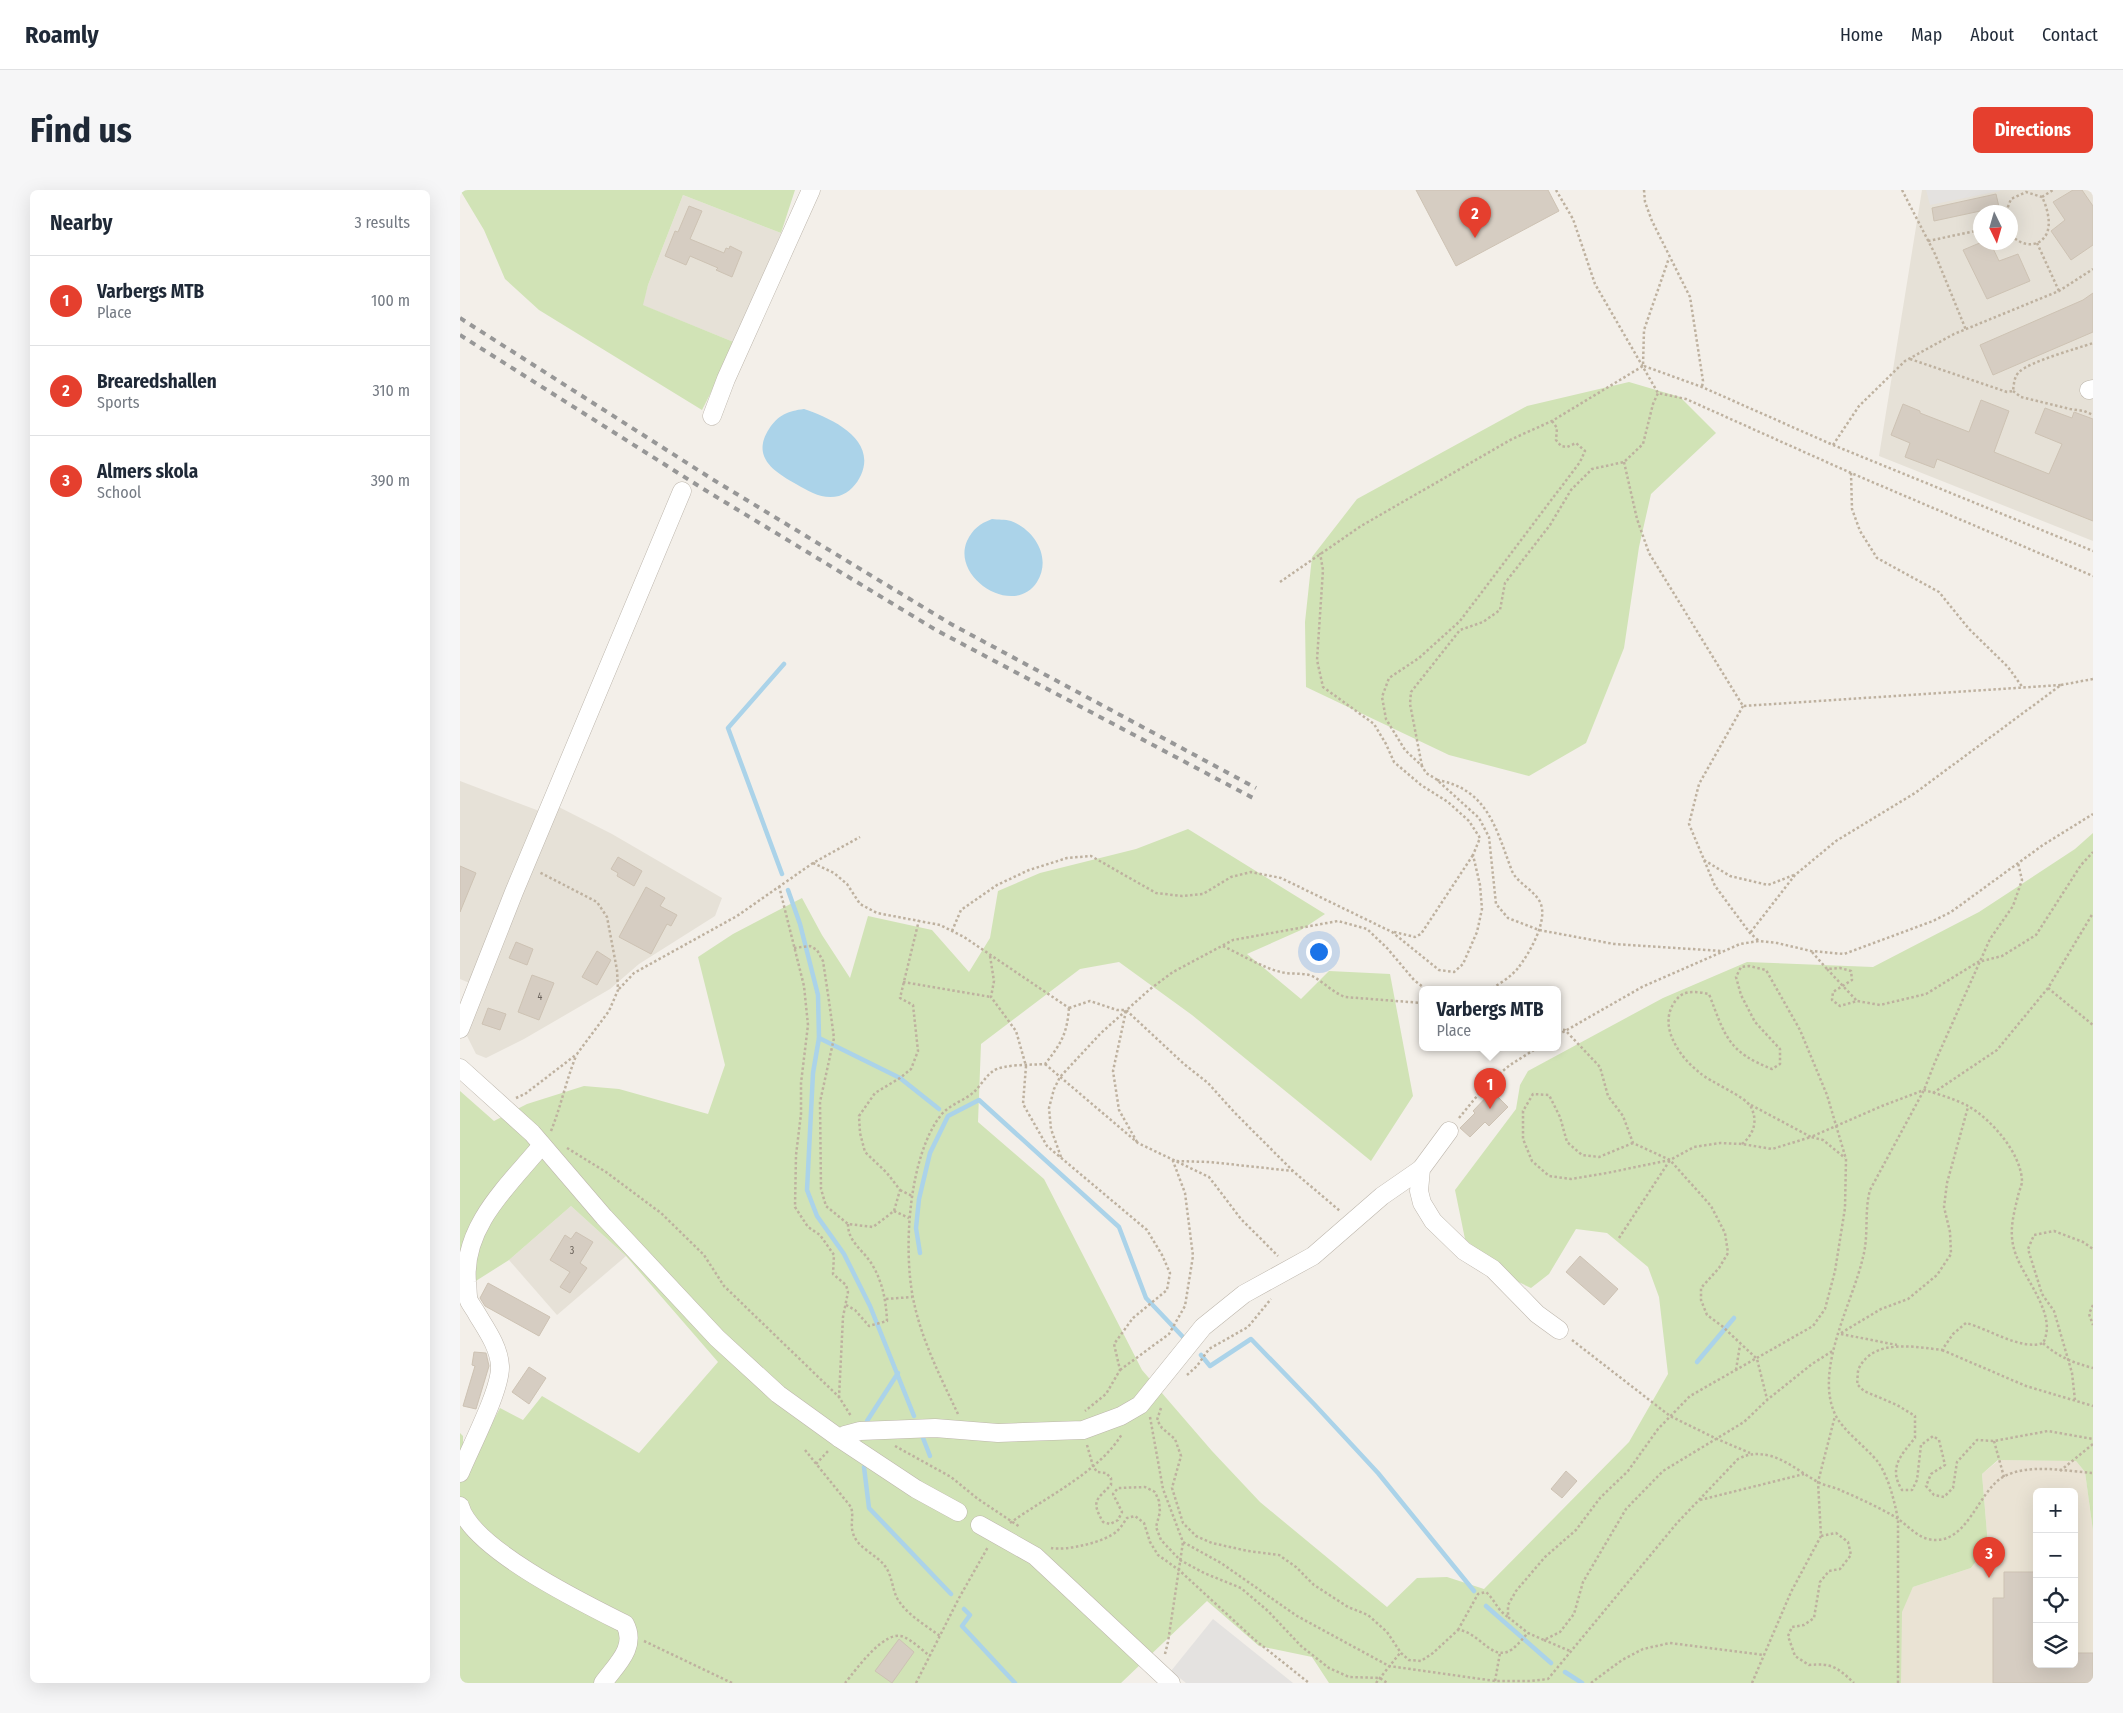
<!DOCTYPE html>
<meta charset="utf-8">
<style>
:root{--surface:#fff;--page:#f6f6f7;--text:#1f2937;--muted:#747a83;--line:#e0e1e3;--accent:#e53f2e}
body{margin:0;font-family:"Fira Sans Condensed",sans-serif;background:var(--page);color:var(--text)}
.controls{position:absolute;right:15px;bottom:15px;display:grid;overflow:hidden;border-radius:8px;box-shadow:0 5px 20px #0002}
.controls button{width:45px;height:45px;display:grid;place-items:center;padding:0;border:0;border-bottom:1px solid var(--line);background:var(--surface);color:var(--text);font:25px sans-serif}
.compass{position:absolute;left:1513px;top:15px;width:45px;height:45px;border-radius:50%;background:var(--surface);box-shadow:0 5px 20px #0002;rotate:175deg}
.you{position:absolute;left:858px;top:761px;width:18px;height:18px;margin:-12px;border:4px solid #fff;border-radius:50%;background:#1a73e8;box-shadow:0 0 0 8px #1a73e833}
.badge{display:grid;place-items:center;width:32px;height:32px;border-radius:50%;background:var(--accent);color:#fff;font-size:16px;font-weight:700}
.pin{position:absolute;translate:-50% -41px;filter:drop-shadow(0 1px 2px #0008)}
.pin::after{content:'';position:absolute;top:26px;width:18px;height:15px;background:inherit;clip-path:polygon(0 0,100% 0,50% 100%)}
.popup{position:absolute;left:959px;top:796px;width:142px;height:65px;box-sizing:border-box;display:grid;place-content:center;border-radius:8px;background:var(--surface);filter:drop-shadow(0 1px 4px #0005);font-size:16px;white-space:nowrap;color:var(--muted)}
.popup b{font-size:19px;color:var(--text)}
.popup::after{content:'';position:absolute;left:50%;top:100%;margin-left:-10px;border:10px solid transparent;border-top-color:var(--surface)}
.list{margin:0;padding:0;list-style:none}
h2{display:flex;justify-content:space-between;align-items:center;height:65px;margin:0;padding:0 20px;font-size:21px}
h2 small{font-size:16px;font-weight:400;color:var(--muted)}
.list li{display:grid;grid-template-columns:32px 1fr auto;gap:15px;align-items:center;box-sizing:border-box;height:90px;padding:0 20px;border-top:1px solid var(--line)}
.list b{display:block;font-size:19px;white-space:nowrap}
.list p{margin:0;font-size:16px;white-space:nowrap;color:var(--muted)}
.list em{font-size:16px;font-style:normal;color:var(--muted)}
.icon{flex:none;width:28px;height:28px;fill:none;stroke:currentColor;stroke-width:2;stroke-linecap:round;stroke-linejoin:round}
.map{position:relative;flex:none;width:1633px;height:1493px;overflow:hidden;border-radius:8px}
header{display:flex;align-items:center;gap:30px;box-sizing:border-box;height:70px;padding:0 25px;background:var(--surface);border-bottom:1px solid var(--line)}
header strong{font-size:24px}
nav{display:flex;gap:28px;margin-inline-start:auto;font-size:18px}
.intro{display:flex;align-items:center;justify-content:space-between;box-sizing:border-box;height:120px;padding:0 30px}
h1{margin:0;font-size:35px}
.button{padding:12px 22px;border-radius:8px;background:var(--accent);color:#fff;font-size:18px;font-weight:700}
main{display:flex;gap:30px;padding:0 30px}
aside{flex:1;background:var(--surface);border-radius:8px;box-shadow:0 5px 20px #0002}
.map>svg:first-child{display:block}
</style>
<header>
<strong>Roamly</strong>
<nav><a>Home</a><a>Map</a><a>About</a><a>Contact</a></nav>
</header>
<div class="intro"><h1>Find us</h1><a class="button">Directions</a></div>
<main>
<aside>
<h2>Nearby<small>3 results</small></h2>
<ul class="list">
<li><span class="badge">1</span><div><b>Varbergs MTB</b><p>Place</p></div><em>100 m</em></li>
<li><span class="badge">2</span><div><b>Brearedshallen</b><p>Sports</p></div><em>310 m</em></li>
<li><span class="badge">3</span><div><b>Almers skola</b><p>School</p></div><em>390 m</em></li>
</ul>
</aside>
<div class="map">
<svg width="1633" height="1493" viewBox="0 0 1633 1493">
<rect width="100%" height="100%" fill="#f3efe9"/>
<g fill="#e6e1d7" fill-rule="evenodd">
<path d="M1462 0H1633V351L1419 266ZM1520 22H1550V52H1520Z"/>
<polygon points="223,5 321,43 276,153 182,115 188,95"/>
<polygon points="0,591 82,622 87,611 152,644 262,708 255,726 179,774 150,799 64,849 26,868 16,864 7,846 24,799 0,789"/>
<polygon points="111,1016 166,1066 97,1125 49,1070"/>
</g>
<path fill="#eae3d4" fill-rule="evenodd" d="M1539 1270 1616 1271 1625 1282 1633 1341V1493H1441V1422L1453 1397 1511 1378 1528 1355 1522 1284ZM1577 1302H1614V1474H1577Z"/>
<g fill="#d1e3b6">
<polygon points="0,0 335,0 321,43 223,5 188,95 183,115 276,153 242,220 79,120 45,89 24,40"/>
<polygon points="1169,192 1220,207 1256,243 1191,304 1179,357 1164,458 1126,553 1069,586 989,565 846,497 845,432 852,367 897,309 1067,216"/>
<polygon points="728,639 865,724 841,740 787,764 841,809 869,781 930,784 953,906 911,971 732,825 659,772 620,779 521,854 518,932 584,989 682,1180 752,1261 800,1312 927,1417 957,1388 987,1387 1024,1399 1169,1252 1208,1184 1199,1107 1188,1077 1147,1043 1116,1039 1089,1084 1071,1098 1046,1086 1005,1049 995,1000 1056,919 1060,895 1068,881 1203,808 1287,772 1413,777 1519,722 1615,659 1633,643 1633,1341 1625,1282 1616,1271 1538,1270 1522,1284 1528,1355 1511,1378 1453,1397 1442,1422 1441,1493 869,1493 852,1467 799,1456 747,1411 661,1493 0,1493 0,1243 3,1246 3,1269 10,1275 40,1218 63,1230 82,1206 179,1263 258,1172 166,1066 111,1016 49,1070 0,1101 0,901 34,931 67,914 124,896 159,899 248,924 265,875 238,767 273,744 342,708 362,745 390,788 408,726 472,740 509,782 530,748 538,701 580,683 676,659"/>
</g>
<g fill="#e4e2e0">
<polygon points="1466,0 1540,0 1540,1 1470,15"/>
<polygon points="753,1429 833,1493 726,1493 711,1481"/>
</g>
<g fill="#abd3e9">
<path d="M344 219C371 228 417 249 401 285 397 294 389 303 379 306 363 310 350 302 336 294 314 282 291 267 309 239 318 225 328 221 344 219Z"/>
<path d="M532 329C538 330 545 329 551 331 575 340 592 368 577 392 554 428 491 388 507 351 513 339 519 334 532 329Z"/>
</g>
<g fill="none" stroke-linecap="round" stroke-linejoin="round">
<g stroke="#abd3e9" stroke-width="4.5">
<polyline points="322,684 268,538 324,474"/>
<polyline points="328,700 340,734 358,805 359,848 353,883 347,1000 357,1026 384,1064 410,1116 454,1226"/>
<polyline points="359,848 440,888 479,919"/>
<polyline points="460,1063 456,1038 459,1009 470,963 488,926 519,910 659,1037 686,1108 723,1147"/>
<polyline points="741,1165 750,1176 791,1149 854,1214 918,1283 1014,1401"/>
<polyline points="1237,1172 1274,1128"/>
<polyline points="407,1231 438,1183"/>
<polyline points="463,1248 470,1266"/>
<polyline points="404,1277 409,1318 491,1404"/>
<polyline points="1026,1416 1091,1473"/>
<polyline points="504,1419 510,1425 502,1436 555,1493"/>
<polyline points="1105,1482 1122,1493"/>
</g>
</g>
<g fill="#d6cdc2" stroke="#cdc2b3">
<polygon points="956,0 1088,0 1099,21 996,76"/>
<polygon points="1613,0 1622,0 1633,16 1633,55 1611,70 1591,41 1605,30 1593,12"/>
<polygon points="1536,4 1539,17 1474,31 1472,18"/>
<polygon points="229,16 242,21 230,49 264,63 266,58 269,59 270,56 282,62 272,87 256,80 258,78 230,66 226,75 205,66 215,41 218,42"/>
<polygon points="1522,52 1530,52 1539,71 1558,64 1570,91 1527,109 1503,60"/>
<polygon points="1633,103 1633,142 1533,185 1520,155 1623,110"/>
<polygon points="1521,210 1549,221 1534,262 1589,284 1602,254 1575,243 1585,218 1612,228 1614,222 1633,229 1633,331 1477,269 1474,278 1445,267 1450,253 1431,245 1443,214 1460,221 1460,223 1509,242"/>
<polygon points="158,667 182,681 174,696 157,686 158,683 151,679"/>
<polygon points="0,676 16,683 0,722"/>
<polygon points="186,697 205,708 200,716 217,725 211,736 207,734 191,764 159,747"/>
<polygon points="56,752 73,759 67,775 49,768"/>
<polygon points="137,761 151,770 137,795 122,787"/>
<polygon points="72,785 94,793 79,830 58,822"/>
<polygon points="28,818 46,824 40,840 22,834"/>
<polygon points="1032,901 1048,917 1029,936 1025,932 1010,947 1000,938 1015,923 1013,921"/>
<polygon points="116,1042 133,1052 120,1073 127,1078 110,1103 100,1097 110,1082 90,1070 105,1045 111,1049"/>
<polygon points="1120,1066 1158,1099 1144,1115 1106,1082"/>
<polygon points="28,1093 90,1127 79,1146 25,1116 20,1108"/>
<polygon points="14,1162 26,1163 29,1176 16,1219 3,1216 15,1176 12,1175"/>
<polygon points="69,1177 86,1188 69,1214 52,1202"/>
<polygon points="1106,1281 1117,1291 1102,1308 1091,1299"/>
<polygon points="1544,1382 1577,1382 1577,1474 1614,1474 1614,1463 1633,1463 1633,1493 1533,1493 1533,1408 1544,1408"/>
<polygon points="439,1449 454,1462 432,1493 415,1481"/>
</g>
<g fill="none" stroke-linecap="round" stroke-linejoin="round">
<defs>
<g id="minor">
<polyline points="1629,200 1633,199"/>
<polyline points="252,226 266,189 351,0"/>
<polyline points="0,839 54,702 222,301"/>
<polyline points="0,878 72,943 144,1027 257,1148 318,1204 379,1248 456,1299 498,1322"/>
<polyline points="989,941 961,979 959,1001 962,1013 973,1031 1004,1061 1033,1079 1077,1124 1099,1140"/>
<polyline points="379,1248 385,1245 400,1241 475,1238 538,1243 623,1240 661,1226 680,1215 743,1137 784,1104 853,1066 922,1006 961,979"/>
<path d="M0 1283C10 1258 41 1200 40 1176 39 1157 26 1139 17 1124 15 1120 11 1115 9 1111 7 1105 8 1098 7 1092 2 1036 50 994 82 955"/>
<path d="M0 1316C12 1359 125 1414 165 1434 177 1457 157 1474 143 1493"/>
<polyline points="520,1335 575,1366 711,1493"/>
</g>
</defs>
<use href="#minor" stroke="#bdb6ac" stroke-width="19"/>
<g stroke="#beb19f" stroke-width="2.5" stroke-dasharray="2.5 2.5" stroke-linecap="butt">
<polyline points="1096,0 1113,29 1135,94 1198,203"/>
<polyline points="1184,0 1185,12 1192,31 1230,107 1243,191 1242,197"/>
<polyline points="1442,0 1475,64 1506,140"/>
<polyline points="1582,7 1593,0"/>
<path d="M1546 22 1551 9 1566 2 1582 7C1587 17 1592 34 1586 45 1577 60 1558 55 1550 43"/>
<polyline points="1468,51 1520,40"/>
<polyline points="1577,53 1599,101"/>
<path d="M1450 169 1547 202 1553 201C1554 194 1554 187 1559 182 1571 171 1616 159 1633 153"/>
<polyline points="1184,176 1242,197 1373,255 1633,361"/>
<polyline points="1553,201 1561,207 1610,219 1624,221 1633,225"/>
<polyline points="1092,231 1097,238 1096,250 1101,256 1107,257 1116,253 1125,261 1120,272 1000,431 959,468 929,488 922,507 926,529 945,560 962,576 966,583 976,589 1019,628 1029,647 1036,714 1048,728 1079,740 1154,754 1262,761"/>
<polyline points="1373,255 1399,216 1445,171 1494,144 1599,101 1633,79"/>
<polyline points="1164,272 1177,329 1189,363 1283,516 1601,495 1455,603 1376,651 1335,685 1290,743"/>
<polyline points="1391,283 1392,319 1400,341 1417,368 1479,402 1509,439 1548,477 1563,498"/>
<polyline points="820,392 901,336 1052,249 1092,231 1183,176 1184,140 1209,68"/>
<polyline points="1601,495 1633,489"/>
<polyline points="1283,516 1239,594 1229,634 1255,696 1290,743 1299,751"/>
<polyline points="962,576 950,514 951,502 1000,440 1023,432 1040,420 1045,393 1090,335 1111,300 1132,279 1164,272 1183,254 1193,214 1198,203 1226,209 1391,283 1633,386"/>
<path d="M977 590C1028 599 1036 639 1052 681 1057 693 1074 700 1080 712 1089 730 1069 764 1058 778 1052 786 1036 797 1027 800"/>
<polyline points="1244,670 1270,686 1308,695 1334,685"/>
<polyline points="353,673 374,683 387,694 400,714 417,723 480,735 504,747 609,818"/>
<polyline points="319,696 344,796 348,835 341,893 341,924 336,965 335,1017 348,1037 360,1045 374,1065 373,1084 386,1095 388,1102 383,1127 379,1207"/>
<polyline points="492,741 501,720 537,695 569,680 607,668 631,666 696,703 722,706 743,704 771,687 791,682 821,688 932,742 979,780 994,782 1003,774 1017,742 1022,719 1020,695 1013,665 1020,648 1009,631 988,612 961,595 934,572 926,554 914,534 863,497 857,470 863,380 860,363"/>
<polyline points="934,742 955,747 961,744 1013,665"/>
<path d="M763 756C780 764 803 778 821 782 831 785 842 782 852 786 864 792 872 802 885 807L962 813"/>
<polyline points="334,758 350,756 357,760 363,771 369,811 374,848 360,912 361,999 366,1016 388,1034 413,1037 434,1021 440,1000 427,983 405,962 400,943 399,926 415,903 440,888 451,879 458,861 453,815 440,808 459,730"/>
<polyline points="1352,762 1367,779 1380,778 1391,781 1392,790 1373,802 1372,810 1380,816 1397,811 1420,815 1466,804 1518,772 1542,766 1576,745 1621,675 1633,662"/>
<polyline points="530,766 534,791 531,807 556,841 566,876 563,914 587,956 687,1040 702,1065 710,1083 707,1100 673,1128 654,1154 660,1180 646,1204 625,1221"/>
<polyline points="1367,779 1397,811"/>
<polyline points="443,792 531,807"/>
<polyline points="1588,798 1633,835"/>
<polyline points="159,799 174,783 277,726 353,673 400,647"/>
<polyline points="609,818 630,811 657,820 666,820 724,874 748,893 775,923 834,982 880,1021"/>
<polyline points="666,821 653,881 659,920 677,952"/>
<polyline points="1098,839 1105,840 1140,877 1148,906 1163,926 1173,953 1210,970 1251,1016 1265,1043 1268,1063 1259,1078 1241,1098 1241,1110 1247,1125 1262,1136 1297,1169 1307,1209"/>
<polyline points="1098,845 1182,797 1280,754 1299,751 1317,753 1351,761 1384,764 1473,731 1491,722 1583,655 1633,624"/>
<polyline points="585,874 678,953 749,987 781,1029 818,1066"/>
<polyline points="1473,903 1537,860 1588,798 1633,723"/>
<polyline points="56,908 65,904 117,864 149,821 158,800 157,780 147,727 137,712 79,682"/>
<path d="M1291 915 1351 947 1422 916 1464 900C1478 904 1495 909 1508 916 1531 929 1561 963 1562 991 1562 995 1559 1001 1558 1006 1553 1027 1548 1044 1556 1065 1565 1090 1598 1126 1583 1153 1562 1161 1529 1139 1506 1133L1493 1144 1482 1160C1456 1157 1414 1148 1399 1178 1397 1182 1398 1189 1397 1194L1404 1201 1437 1215 1455 1226V1248C1441 1265 1428 1278 1442 1300H1452L1457 1290 1461 1255 1473 1246 1479 1250 1485 1275 1471 1284 1466 1296 1474 1305 1484 1307 1493 1298 1497 1272 1517 1250 1534 1251 1588 1241 1633 1249"/>
<polyline points="999,928 1026,895 1050,875 1077,858"/>
<path d="M91 941C101 916 106 891 116 866"/>
<polyline points="1173,953 1139,967 1122,965 1107,952 1100,927 1089,905 1073,904 1063,921 1063,949 1072,971 1089,986 1111,989 1147,983 1210,970 1234,957 1260,953 1282,954 1312,959 1351,947 1363,950 1385,968"/>
<path d="M1282 954C1294 944 1298 931 1291 917 1285 906 1250 892 1240 883 1218 866 1196 833 1217 809 1225 799 1238 802 1249 804 1265 846 1268 862 1312 879L1320 874V859L1295 832 1281 805 1276 787 1281 777 1289 776 1306 780 1340 840 1367 905 1386 969 1385 1018 1375 1081 1365 1119 1353 1136 1230 1206 1198 1239 1168 1281 1140 1308 1116 1340 1085 1367 1056 1401 1048 1415V1427L1068 1443 1084 1450 1100 1442 1114 1424 1123 1392 1166 1319 1203 1281 1284 1232 1307 1210 1352 1174 1374 1160"/>
<polyline points="107,958 146,982 201,1023 244,1065 264,1096 379,1207 391,1226"/>
<polyline points="601,967 591,939 589,918 594,899 600,887 641,843 689,800 713,782 773,750 878,731 907,739 927,758 954,790 967,800"/>
<polyline points="440,1000 452,1006"/>
<polyline points="434,1021 449,1028"/>
<polyline points="1159,1048 1210,970"/>
<polyline points="426,1109 452,1107"/>
<path d="M386 1115 395 1120 409 1136 427 1131C426 1111 423 1094 413 1076 404 1060 388 1053 388 1034"/>
<polyline points="1633,1115 1629,1124 1633,1135"/>
<polyline points="1381,1143 1421,1119 1448,1109 1477,1085 1491,1064 1490,1042 1484,1017 1487,993 1508,917"/>
<polyline points="1381,1144 1437,1155"/>
<polyline points="1112,1150 1210,1226 1257,1249 1290,1263"/>
<path d="M1583 1153C1598 1167 1614 1173 1633 1178"/>
<polyline points="1482,1160 1566,1196 1633,1216"/>
<polyline points="660,1180 709,1144 725,1116 733,1066 725,1003 713,971 750,972 833,981"/>
<polyline points="1276,1180 1280,1155"/>
<polyline points="727,1185 737,1176 749,1159 788,1137 811,1109"/>
<polyline points="1615,1210 1612,1183 1594,1121 1582,1104 1568,1059 1574,1045 1594,1041 1623,1052 1633,1059"/>
<path d="M701 1218 697 1230 702 1238 715 1249 721 1266 712 1298 723 1333 736 1346 752 1353 788 1361 819 1365 836 1377 854 1395 888 1417 908 1425 927 1442 941 1463 949 1470 961 1471 973 1463 998 1440C1017 1441 1030 1468 1047 1462 1054 1460 1062 1449 1068 1443"/>
<path d="M498 1224C480 1186 461 1149 453 1108 443 1057 449 966 481 925 490 914 506 910 515 901 521 895 526 886 533 881 543 874 573 875 585 874 601 854 607 844 609 818"/>
<path d="M690 1227 703 1299 723 1352 761 1373 837 1426 929 1476 1035 1491H1071L1088 1489 1217 1333 1278 1269C1290 1263 1298 1263 1311 1266 1328 1271 1343 1284 1358 1292 1365 1296 1375 1297 1382 1301 1401 1309 1420 1318 1437 1328 1447 1335 1456 1346 1468 1349 1507 1358 1517 1302 1543 1287 1568 1273 1605 1281 1633 1283"/>
<polyline points="1534,1251 1544,1287"/>
<path d="M627 1255 633 1276 637 1282 646 1283 651 1288V1295C636 1310 631 1311 643 1332L650 1334 658 1330 662 1322 653 1304 658 1298 685 1297 695 1302 699 1311 700 1322 696 1337 701 1350 720 1370 744 1383 781 1398 808 1421 841 1456 869 1478 889 1487 920 1488 927 1493"/>
<polyline points="435,1256 491,1287 518,1309 560,1337"/>
<path d="M345 1260 391 1317C394 1326 390 1334 393 1343 397 1358 416 1364 425 1376 432 1385 432 1398 437 1408 446 1424 465 1435 480 1446"/>
<polyline points="356,1274 369,1260"/>
<polyline points="1600,1281 1633,1254"/>
<polyline points="1240,1310 1344,1284"/>
<path d="M550 1333C586 1307 639 1282 662 1244"/>
<path d="M1361 1346 1376 1343 1388 1352 1391 1365 1380 1379 1369 1381 1360 1392 1354 1428 1344 1435 1332 1437 1328 1446 1335 1466 1349 1475C1372 1473 1377 1477 1394 1493"/>
<path d="M591 1358C606 1361 646 1352 657 1341 661 1338 664 1332 667 1328L675 1326 684 1333 690 1352 698 1365 719 1380 795 1450 849 1493"/>
<path d="M998 1440 1018 1404 1026 1402C1036 1411 1036 1419 1048 1427"/>
<polyline points="1084,1450 1110,1461"/>
<polyline points="184,1451 272,1493"/>
<polyline points="705,1464 708,1452 723,1352"/>
<polyline points="1035,1491 1040,1463"/>
<path d="M385 1493C396 1480 425 1438 444 1447 453 1451 462 1460 470 1466"/>
<polyline points="456,1493 499,1408 528,1357"/>
<polyline points="916,1493 940,1463"/>
<polyline points="1131,1493 1162,1470 1183,1459 1210,1453 1304,1465"/>
<polyline points="1292,1493 1331,1402 1361,1346 1358,1292 1375,1226"/>
<path d="M1438 1493V1329C1434 1310 1429 1288 1418 1272 1407 1258 1382 1240 1375 1224 1354 1179 1393 1112 1403 1067 1409 1045 1404 1022 1410 1000L1464 900 1475 872 1530 749 1553 716 1562 690 1558 673"/>
</g>
<use href="#minor" stroke="#fff" stroke-width="18"/>
<g stroke="#979797" stroke-width="4" stroke-dasharray="6 6" stroke-linecap="butt">
<polyline points="0,128 252,289 491,434 796,598"/>
<polyline points="0,145 245,300 476,440 793,608"/>
</g>
</g>
<g text-anchor="middle" stroke-width="5" stroke-linejoin="round" paint-order="stroke">
<g font-size="10" fill="#6a625a">
<text x="80" y="810">4</text>
<text x="112" y="1064">3</text>
</g>
</g>
</svg>
<div class="controls">
<button>+</button>
<button>−</button>
<button><svg class="icon" aria-label="locate" viewBox="0 0 24 24"><circle cx="12" cy="12" r="6"/><path d="M12 2v4M12 18v4M2 12h4M18 12h4"/></svg></button>
<button><svg class="icon" aria-label="layers" viewBox="0 0 24 24"><path d="M12 4l9 5-9 5-9-5zM3 14l9 5 9-5"/></svg></button>
</div>
<svg class="compass" viewBox="-18 -18 36 36"><path d="M0-13l5 13h-10z" fill="#e53935"/><path d="M0 13l5-13h-10z" fill="#747a83"/></svg>
<div class="you"></div>
<div class="pin badge" style="left:1030px;top:919px">1</div>
<div class="popup"><b>Varbergs MTB</b>Place</div>
<div class="pin badge" style="left:1015px;top:48px">2</div>
<div class="pin badge" style="left:1529px;top:1388px">3</div>
</div>
</main>
